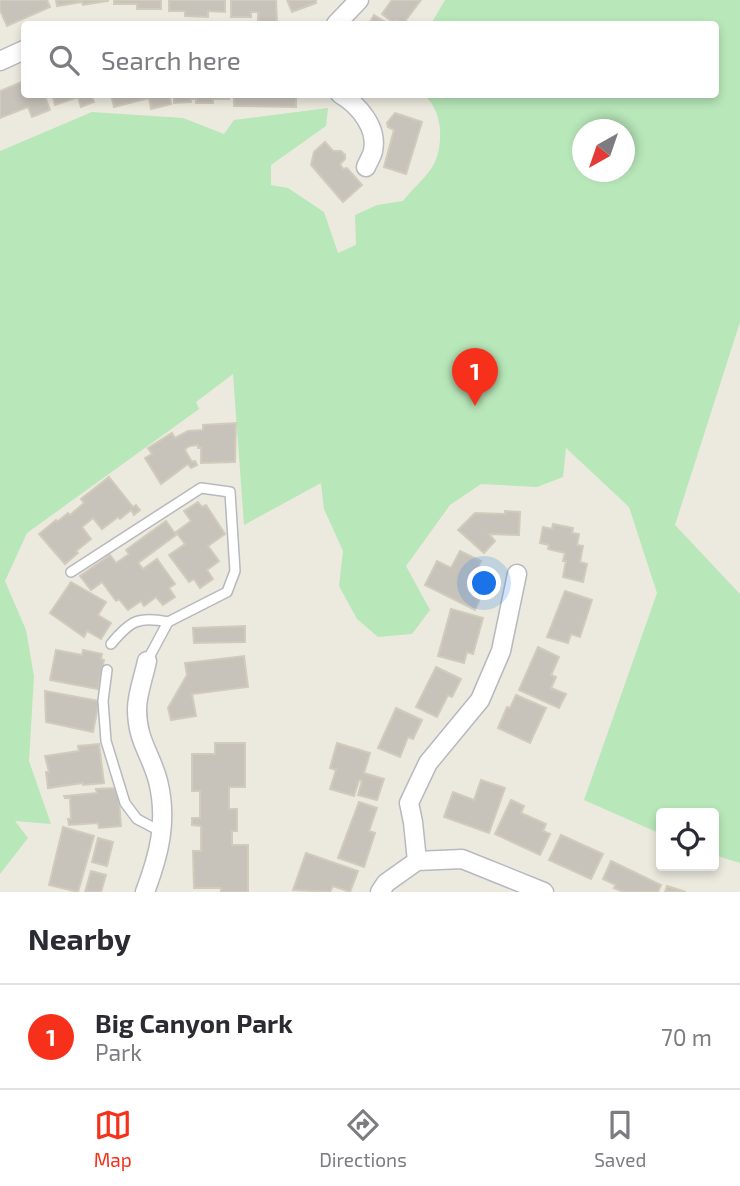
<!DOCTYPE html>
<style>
:root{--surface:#fff;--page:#f2f2f3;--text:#2b2b33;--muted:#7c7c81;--line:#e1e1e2;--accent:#f6301a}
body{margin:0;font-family:"Exo 2",sans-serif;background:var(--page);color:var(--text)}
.controls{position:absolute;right:21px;bottom:21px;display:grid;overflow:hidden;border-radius:7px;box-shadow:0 4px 10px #0003}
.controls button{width:63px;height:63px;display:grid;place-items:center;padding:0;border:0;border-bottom:2px solid var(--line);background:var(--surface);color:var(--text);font:35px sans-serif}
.compass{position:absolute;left:572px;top:119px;width:63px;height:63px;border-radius:50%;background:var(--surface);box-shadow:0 4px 10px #0003;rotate:220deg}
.you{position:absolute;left:485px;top:584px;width:24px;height:24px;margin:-18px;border:5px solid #fff;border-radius:50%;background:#1a73e8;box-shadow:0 0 0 10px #1a73e833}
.badge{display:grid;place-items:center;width:46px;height:46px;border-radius:50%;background:var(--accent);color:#fff;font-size:23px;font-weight:700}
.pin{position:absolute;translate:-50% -58px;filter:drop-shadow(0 2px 4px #0008)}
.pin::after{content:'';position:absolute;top:37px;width:24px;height:21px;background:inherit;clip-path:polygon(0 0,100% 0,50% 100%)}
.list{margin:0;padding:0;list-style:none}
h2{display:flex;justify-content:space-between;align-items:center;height:91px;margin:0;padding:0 28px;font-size:30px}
h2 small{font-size:23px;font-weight:400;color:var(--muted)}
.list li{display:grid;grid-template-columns:46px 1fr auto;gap:21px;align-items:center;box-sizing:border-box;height:105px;padding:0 28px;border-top:2px solid var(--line)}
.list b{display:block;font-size:26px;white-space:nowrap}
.list p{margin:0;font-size:23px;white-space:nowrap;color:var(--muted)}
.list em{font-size:23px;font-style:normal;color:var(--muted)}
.icon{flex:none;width:38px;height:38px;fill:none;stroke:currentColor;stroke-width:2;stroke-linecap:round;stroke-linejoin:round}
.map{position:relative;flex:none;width:740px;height:892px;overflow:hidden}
.search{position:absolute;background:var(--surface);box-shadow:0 4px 10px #0003;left:21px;right:21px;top:21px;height:77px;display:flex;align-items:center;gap:18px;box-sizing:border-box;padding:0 24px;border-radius:7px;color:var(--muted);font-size:26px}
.sheet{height:196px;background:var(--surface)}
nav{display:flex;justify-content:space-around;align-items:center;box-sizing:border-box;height:98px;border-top:2px solid var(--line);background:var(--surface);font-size:19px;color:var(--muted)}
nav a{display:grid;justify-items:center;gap:4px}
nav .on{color:var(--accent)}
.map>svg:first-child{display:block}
</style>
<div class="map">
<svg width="740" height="892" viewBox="0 0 740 892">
<rect width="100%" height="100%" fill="#eceade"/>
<path fill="#b8e7b9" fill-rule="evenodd" d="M445 0H740V322L675 525 740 594V863L714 855V813H661V834L584 800 657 593 629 507 566 448 563 477 537 487 481 484 450 505 406 566 430 610 412 634 378 637 357 619 339 586 343 551 324 509 321 483 244 525 233 374 196 402 199 409 27 533 5 581 26 630 34 676 29 761 51 824 15 821 28 838 0 874V151L92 112 183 118 224 134 234 120 328 108 326 126 271 165V185L288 188 324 212 338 253 356 245 355 215 377 205 403 201C412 189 429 175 435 162 444 140 442 110 424 95L716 94V24H431ZM582 130H624V172H582Z"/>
<g fill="#c7c3bb" stroke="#d1cbbc" stroke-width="2">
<polygon points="0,0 47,0 50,7 7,26 0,10"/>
<polygon points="56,0 108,0 108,1 83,5 82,2 57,6"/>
<polygon points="114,0 161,0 161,9 137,9 137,4 114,4"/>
<polygon points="169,0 225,0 225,12 208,11 208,17 185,16 185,11 169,11"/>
<polygon points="231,0 276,0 277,22 258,22 258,12 251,12 251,17 231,17"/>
<polygon points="287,0 316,0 316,3 292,12"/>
<polygon points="392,0 421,0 403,24 396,20 394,23 382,14"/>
<polygon points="374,15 389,24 369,24"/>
<polygon points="24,81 24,94 44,94 50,110 32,117 28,107 0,118 0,91"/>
<polygon points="52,94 91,94 94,102 81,107 78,97 55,105"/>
<polygon points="111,94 169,94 171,104 151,109 149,98 114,107"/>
<polygon points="174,94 229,94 229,99 213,99 213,103 196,103 196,99 191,99 191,102 174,103"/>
<polygon points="234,94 296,94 296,107 234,106"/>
<polygon points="395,113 422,122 406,174 384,167 394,130 388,127 387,123"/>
<polygon points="325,142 333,151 341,151 345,155 345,159 340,164 343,169 347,168 362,185 343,202 311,165 314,152"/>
<polygon points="236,423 235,462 201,463 201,448 198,448 198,445 190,446 185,449 186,452 192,462 195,461 197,465 191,468 188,464 161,484 145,458 152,454 148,448 172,433 175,438 188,431 203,430 203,425"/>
<polygon points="109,477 133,507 136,505 140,510 134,515 131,510 120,519 118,517 102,529 93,518 82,527 91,539 76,551 78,553 65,564 39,534 56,520 57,522 68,513 70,515 84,503 81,499"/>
<polygon points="198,502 202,507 206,505 225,534 208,546 219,561 207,570 213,579 200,588 194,579 189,582 169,555 185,544 176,532 191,521 184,511"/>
<polygon points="505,511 520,512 519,535 489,534 495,541 484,553 458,530 475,513 505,514"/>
<polygon points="166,521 176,535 138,563 143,569 157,559 175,584 169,588 175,597 163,605 156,597 144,606 141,601 128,610 119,599 116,601 102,582 91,590 80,576 110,555 116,563 129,554 126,550"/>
<polygon points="553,524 573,528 572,533 579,534 577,545 583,546 580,562 587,564 583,582 563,577 566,561 563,561 565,553 548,549 549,545 540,543 543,527 552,529"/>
<polygon points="460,551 481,561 467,588 481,596 475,610 425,585 437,561 451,568"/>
<polygon points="71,582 106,602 98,615 111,623 101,639 87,631 84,637 50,613"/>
<polygon points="565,591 592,600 580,637 571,634 568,643 547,637"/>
<polygon points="451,609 483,618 473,654 467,652 464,663 438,656"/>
<polygon points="245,626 245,642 194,643 193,628"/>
<polygon points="538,647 559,657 551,675 556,677 551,688 566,694 559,708 519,690"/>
<polygon points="56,650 82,655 83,650 102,654 101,659 104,660 98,689 50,680"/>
<polygon points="244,656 248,687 192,694 196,716 171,720 168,708 187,675 185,663"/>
<polygon points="436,667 461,679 452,697 448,695 437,717 416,707"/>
<polygon points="45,691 99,701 93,732 46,722"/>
<polygon points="516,695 546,708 530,743 498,728 507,707 510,708"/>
<polygon points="396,708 422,720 413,739 408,737 400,757 378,748"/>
<polygon points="215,743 245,743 245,787 229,787 229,809 237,809 237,831 232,831 232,845 248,845 248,892 221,892 221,888 194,888 193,851 201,851 201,826 192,825 192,818 200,818 200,791 192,791 192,754 215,754"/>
<polygon points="337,743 370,753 364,773 384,779 377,800 358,795 362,781 359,780 354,796 330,789 336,770 330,768"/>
<polygon points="99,744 104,783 83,785 83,783 48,788 46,772 49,772 45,756 79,751 78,746"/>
<polygon points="481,780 505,788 489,833 444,817 453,792 474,800"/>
<polygon points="118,788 121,826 99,828 98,823 69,825 68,819 71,819 70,798 65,798 64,796 97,793 96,789"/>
<polygon points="511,800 524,806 521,813 546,824 543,831 550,834 540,855 495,834"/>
<polygon points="359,802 377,808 369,831 375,833 364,867 338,858"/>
<polygon points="63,827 94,836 78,892 49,885"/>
<polygon points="561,835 603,854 591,879 549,860"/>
<polygon points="98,838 113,842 107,866 92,862"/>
<polygon points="306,853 358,871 350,892 333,886 330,892 293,890"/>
<polygon points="611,861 661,885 658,892 623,892 614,888 616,885 603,879"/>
<polygon points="91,871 106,875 101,892 85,892"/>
<polygon points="667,886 686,892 665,892"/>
</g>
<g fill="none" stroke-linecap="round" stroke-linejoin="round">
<defs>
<g id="service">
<polyline points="71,572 201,488 230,492 235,571 227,592 168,622 147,661"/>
<path d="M111 644C130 621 138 616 168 622"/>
<polyline points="107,670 103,701 106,741 125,803 137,819 162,832"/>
</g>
<g id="minor">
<polyline points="336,24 359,0"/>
<polyline points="0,61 24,50"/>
<path d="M340 94C359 105 378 128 373 151 372 156 368 162 366 167"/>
<polyline points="417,861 413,822 409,803 428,763 480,700 501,651 517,574"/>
<path d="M145 892C159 855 168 821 158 781 151 754 137 741 137 709 137 694 144 676 147 661"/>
<polyline points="380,892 386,883 417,861 462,859 544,892"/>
</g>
</defs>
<use href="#service" stroke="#b7b9bf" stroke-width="12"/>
<use href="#minor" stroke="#b7b9bf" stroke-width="21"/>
<use href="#service" stroke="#fff" stroke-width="9"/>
<use href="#minor" stroke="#fff" stroke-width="18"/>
</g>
</svg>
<div class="controls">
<button><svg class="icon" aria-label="locate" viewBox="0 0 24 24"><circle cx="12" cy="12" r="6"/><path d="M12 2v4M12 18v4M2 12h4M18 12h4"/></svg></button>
</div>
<svg class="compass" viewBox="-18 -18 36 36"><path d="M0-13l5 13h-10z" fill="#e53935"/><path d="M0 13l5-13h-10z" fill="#7c7c81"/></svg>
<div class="you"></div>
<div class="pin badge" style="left:475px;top:406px">1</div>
<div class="search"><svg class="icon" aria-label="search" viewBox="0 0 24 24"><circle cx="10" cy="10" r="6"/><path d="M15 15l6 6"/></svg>Search here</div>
</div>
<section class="sheet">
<h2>Nearby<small></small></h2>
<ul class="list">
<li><span class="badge">1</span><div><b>Big Canyon Park</b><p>Park</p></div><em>70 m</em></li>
</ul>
</section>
<nav>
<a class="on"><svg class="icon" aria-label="map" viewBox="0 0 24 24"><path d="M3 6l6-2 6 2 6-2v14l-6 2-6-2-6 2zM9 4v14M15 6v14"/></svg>Map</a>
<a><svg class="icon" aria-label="directions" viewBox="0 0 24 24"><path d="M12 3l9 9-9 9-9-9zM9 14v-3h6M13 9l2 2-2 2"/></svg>Directions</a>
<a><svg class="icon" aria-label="saved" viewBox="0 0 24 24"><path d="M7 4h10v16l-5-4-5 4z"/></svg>Saved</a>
</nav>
